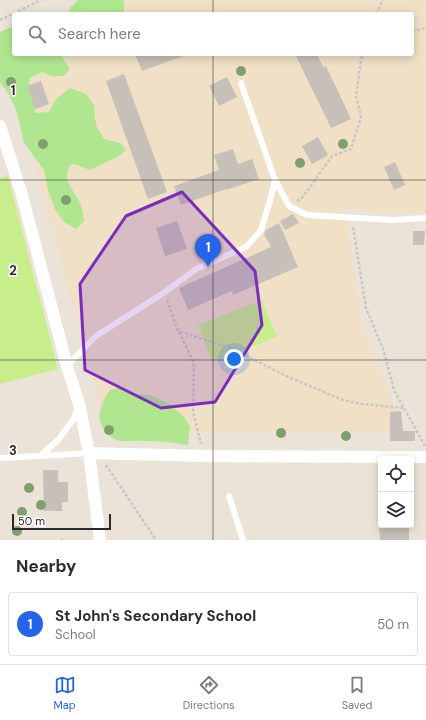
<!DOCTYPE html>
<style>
:root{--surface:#fff;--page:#f7f7f7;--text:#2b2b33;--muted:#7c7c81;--line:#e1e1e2;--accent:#2563eb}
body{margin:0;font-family:"DM Sans",sans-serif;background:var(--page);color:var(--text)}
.controls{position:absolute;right:12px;bottom:12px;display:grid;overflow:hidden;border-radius:4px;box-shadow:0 2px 10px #0003}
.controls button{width:36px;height:36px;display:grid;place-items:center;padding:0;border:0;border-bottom:1px solid var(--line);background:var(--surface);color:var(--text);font:20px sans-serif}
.scale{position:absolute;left:12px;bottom:10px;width:99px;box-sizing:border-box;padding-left:4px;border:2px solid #282828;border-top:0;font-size:11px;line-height:14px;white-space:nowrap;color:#282828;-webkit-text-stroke:3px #fff;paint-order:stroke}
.you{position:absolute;left:234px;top:359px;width:14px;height:14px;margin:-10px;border:3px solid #fff;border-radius:50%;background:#1a73e8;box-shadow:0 0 0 6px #1a73e833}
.badge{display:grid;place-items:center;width:26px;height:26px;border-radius:50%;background:var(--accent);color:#fff;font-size:13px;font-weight:700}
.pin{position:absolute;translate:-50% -33px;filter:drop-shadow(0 1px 2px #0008)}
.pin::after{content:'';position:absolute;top:21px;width:14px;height:12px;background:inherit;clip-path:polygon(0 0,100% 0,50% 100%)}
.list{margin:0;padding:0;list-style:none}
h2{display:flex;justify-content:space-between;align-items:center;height:52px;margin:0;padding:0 16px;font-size:17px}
h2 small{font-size:13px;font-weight:400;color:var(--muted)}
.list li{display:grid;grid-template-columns:26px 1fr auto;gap:12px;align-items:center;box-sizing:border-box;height:64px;margin:0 8px 8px;padding:0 8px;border:1px solid var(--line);border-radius:4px}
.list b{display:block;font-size:15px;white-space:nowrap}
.list p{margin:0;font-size:13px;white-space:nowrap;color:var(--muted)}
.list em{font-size:13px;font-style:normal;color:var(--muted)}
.icon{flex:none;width:22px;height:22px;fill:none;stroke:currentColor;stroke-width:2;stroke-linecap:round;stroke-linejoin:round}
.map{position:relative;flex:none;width:426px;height:540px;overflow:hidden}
.search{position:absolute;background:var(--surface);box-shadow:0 2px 10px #0003;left:12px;right:12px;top:12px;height:44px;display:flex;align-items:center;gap:10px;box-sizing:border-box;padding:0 14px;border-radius:4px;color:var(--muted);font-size:15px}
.sheet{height:124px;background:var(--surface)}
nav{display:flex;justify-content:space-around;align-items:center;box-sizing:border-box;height:56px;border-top:1px solid var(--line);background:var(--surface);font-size:11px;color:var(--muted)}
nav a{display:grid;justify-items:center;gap:2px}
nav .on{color:var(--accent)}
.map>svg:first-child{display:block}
</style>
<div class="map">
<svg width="426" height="540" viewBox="0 0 426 540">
<rect width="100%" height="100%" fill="#ece3d8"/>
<polygon fill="#efe0c6" points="88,0 426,0 426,213 387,213 345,208 361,320 403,431 107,431 3,45 14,54 412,54 412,14 55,14"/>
<g fill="#b1e691">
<polygon points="78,0 124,0 124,12 122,14 68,14 71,7"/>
<path d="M14 26V54H60L70 69 64 76H51L42 72 30 78C25 92 35 100 35 113L49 112 56 99 70 88 86 94 94 105 95 119 97 128 104 139 120 143 126 150 119 156 90 170 77 165 71 164C60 181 75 190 81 205 83 210 83 216 84 221L76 229 64 222 55 209 48 190 44 170 24 143 17 112 9 95 0 82V32Z"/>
<path d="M118 388 129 393 149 395 168 403 184 417 190 427 188 445C174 443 159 441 145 441 137 440 128 442 121 441 108 439 97 425 100 412 101 404 106 396 110 390Z"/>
</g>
<g fill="#c8ee8c">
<polygon points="8,176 58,369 0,384 0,178"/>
<polygon points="262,300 277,337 212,362 198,325"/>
</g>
<g fill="#c7c0b8">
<polygon points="135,54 186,54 186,55 142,71"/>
<polygon points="295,54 317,54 323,67 326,66 351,119 331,128"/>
<polygon points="124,74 167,192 148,199 106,81"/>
<polygon points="227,77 237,97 219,106 209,86"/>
<polygon points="41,81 49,104 35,109 27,86"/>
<polygon points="318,137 328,155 312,164 302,146"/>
<polygon points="233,149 238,164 252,159 259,179 226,190 226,189 181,205 174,186 219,170 214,155"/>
<polygon points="395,162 405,185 394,190 384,167"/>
<polygon points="293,214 299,223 285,230 280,221"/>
<polygon points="177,221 187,249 165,256 156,228"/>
<polygon points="279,223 298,267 233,295 232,291 188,310 179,288 271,247 264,234 266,230"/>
<polygon points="413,231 425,231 424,245 413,245"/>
<polygon points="401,411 403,431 415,431 415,441 390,441 390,412"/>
<polygon points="43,470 58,470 58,482 68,482 68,502 62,502 62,511 44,511"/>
<polygon points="379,525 409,525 409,540 380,540"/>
</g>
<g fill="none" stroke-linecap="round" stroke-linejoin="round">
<g stroke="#c7c7c7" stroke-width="2.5" stroke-dasharray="3 2" stroke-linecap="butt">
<polyline points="376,14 383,0"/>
<polyline points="0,20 41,0"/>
<polyline points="412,31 422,29 426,27"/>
<polyline points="297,201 303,197 332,156 351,149 361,117 356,96 362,54"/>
<polyline points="353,227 366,308 383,349 394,390 425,446"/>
<polyline points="167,300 178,331 231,348 286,376 343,400 362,404 404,408"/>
<polyline points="179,332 194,363 193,412 201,444"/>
<polyline points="106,465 156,540"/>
<polyline points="60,540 66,540"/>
</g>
<g stroke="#fff" stroke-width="6">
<polyline points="241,83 275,180 289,206 307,215 393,220 426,218"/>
<polyline points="67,366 96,336 165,292 196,269 246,247 261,230 271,197 275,180"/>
<polyline points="40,456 89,453"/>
<polyline points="0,458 40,456 58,440 73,420 78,407"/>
<polyline points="229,496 243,540"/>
</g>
<g stroke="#fff" stroke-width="12">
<polyline points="0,126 22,195 67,366 79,404 89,453 100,540"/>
<polyline points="89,453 206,456 426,457"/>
</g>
</g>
<g fill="#819f6d">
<circle cx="241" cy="71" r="5"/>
<circle cx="11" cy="82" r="5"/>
<circle cx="43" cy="144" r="5"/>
<circle cx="343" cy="144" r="5"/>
<circle cx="300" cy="163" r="5"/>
<circle cx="66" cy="200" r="5"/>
<circle cx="109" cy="430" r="5"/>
<circle cx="281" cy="433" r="5"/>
<circle cx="346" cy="436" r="5"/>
<circle cx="29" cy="488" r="5"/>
<circle cx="41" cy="505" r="5"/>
<circle cx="22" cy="512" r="5"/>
<circle cx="17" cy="531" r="5"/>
</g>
<path fill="#7b2cbf" fill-opacity="0.2" stroke="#7b2cbf" stroke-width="3" stroke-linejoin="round" d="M182 192 255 271 262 325 215 402 161 408 85 370 80 284 126 216Z"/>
<path fill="none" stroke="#282828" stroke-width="1" stroke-opacity="0.55" d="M213 0V14M213 54V540M0 180H426M0 360H426"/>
<g font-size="13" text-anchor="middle" font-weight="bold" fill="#282828" stroke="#fff" stroke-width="3" stroke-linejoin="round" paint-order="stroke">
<text x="13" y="95">1</text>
<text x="13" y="275">2</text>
<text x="13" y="455">3</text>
</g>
</svg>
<div class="controls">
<button><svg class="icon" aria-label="locate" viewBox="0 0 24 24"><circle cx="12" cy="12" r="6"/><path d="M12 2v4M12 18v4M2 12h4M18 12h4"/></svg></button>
<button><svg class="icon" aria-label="layers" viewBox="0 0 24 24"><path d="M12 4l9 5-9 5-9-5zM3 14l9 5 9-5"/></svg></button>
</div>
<div class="scale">50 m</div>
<div class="you"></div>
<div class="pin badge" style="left:208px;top:267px">1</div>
<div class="search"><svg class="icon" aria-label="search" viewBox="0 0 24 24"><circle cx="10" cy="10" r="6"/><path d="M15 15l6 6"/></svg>Search here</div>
</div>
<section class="sheet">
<h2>Nearby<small></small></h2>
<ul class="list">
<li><span class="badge">1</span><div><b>St John's Secondary School</b><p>School</p></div><em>50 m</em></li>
</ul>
</section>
<nav>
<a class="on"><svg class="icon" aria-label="map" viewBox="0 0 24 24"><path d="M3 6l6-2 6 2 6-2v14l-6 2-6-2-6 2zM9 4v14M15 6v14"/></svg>Map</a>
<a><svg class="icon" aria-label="directions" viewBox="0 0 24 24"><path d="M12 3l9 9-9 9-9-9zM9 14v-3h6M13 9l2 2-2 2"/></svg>Directions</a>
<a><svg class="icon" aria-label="saved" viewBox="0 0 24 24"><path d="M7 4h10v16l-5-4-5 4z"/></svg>Saved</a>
</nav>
